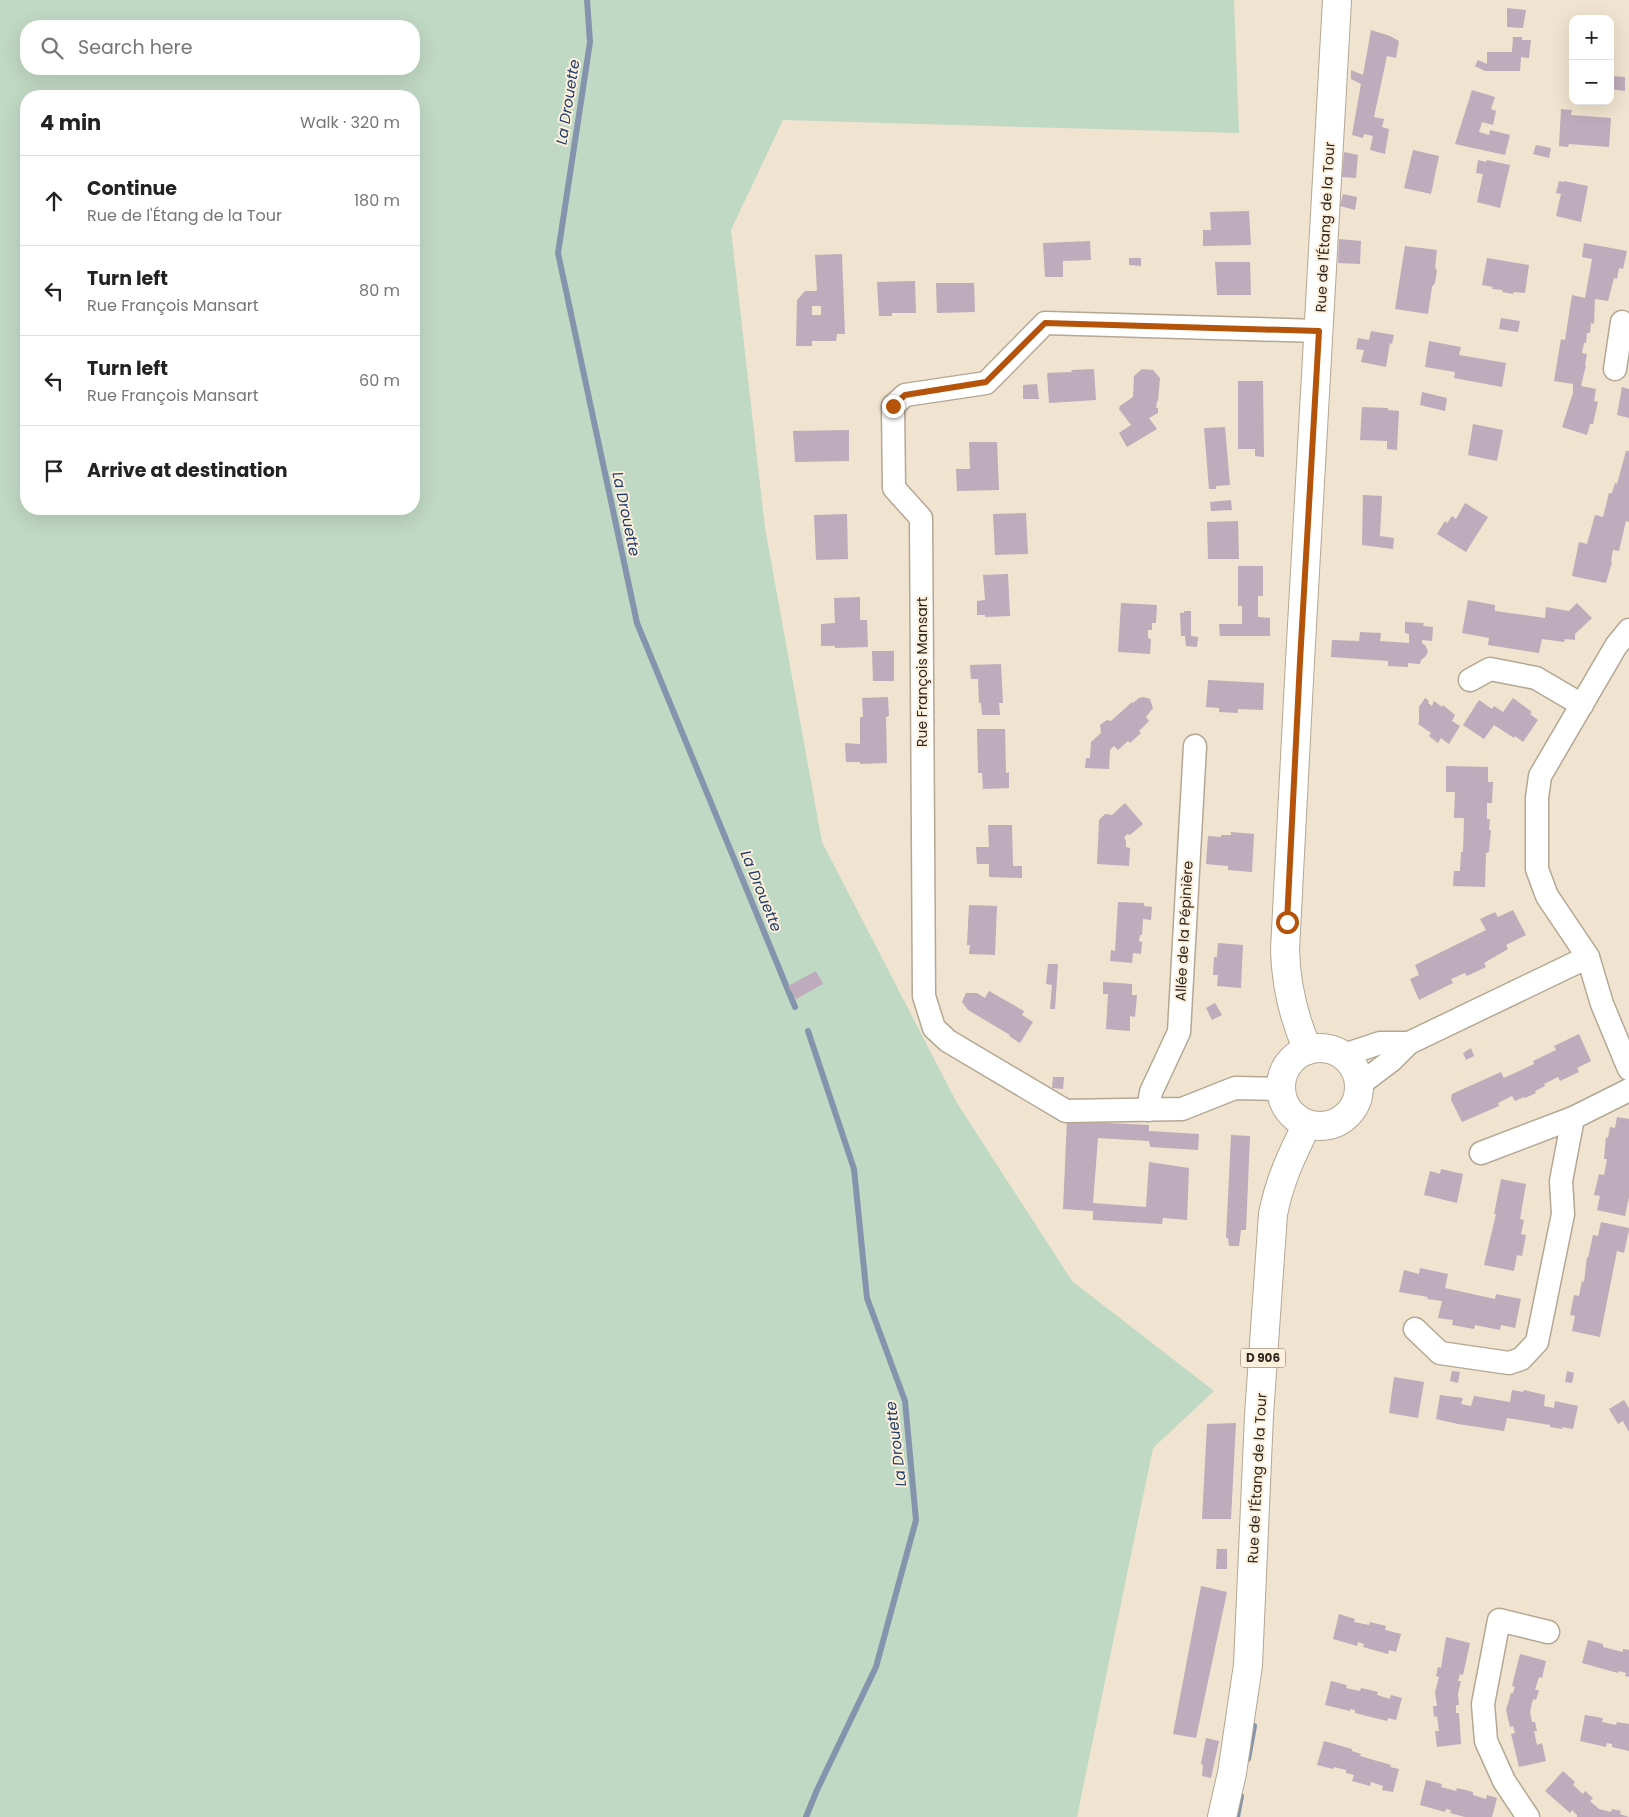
<!DOCTYPE html>
<meta charset="utf-8">
<style>
:root{--surface:#fff;--page:#f6f6f6;--text:#222;--muted:#767676;--line:#e0e0e0}
body{margin:0;font-family:Poppins,sans-serif;background:var(--page);color:var(--text)}
.controls{position:absolute;right:15px;top:15px;display:grid;overflow:hidden;border-radius:10px;box-shadow:0 5px 20px #0002}
.controls button{width:45px;height:45px;display:grid;place-items:center;padding:0;border:0;border-bottom:1px solid var(--line);background:var(--surface);color:var(--text);font:25px sans-serif}
.stop{position:absolute;width:15px;height:15px;margin:-11px;border:4px solid #b45309;border-radius:50%;background:#fff}
.stop.end{background:#b45309;border-color:#fff;box-shadow:0 1px 5px #0008}
.list{margin:0;padding:0;list-style:none}
h2{display:flex;justify-content:space-between;align-items:center;height:65px;margin:0;padding:0 20px;font-size:21px}
h2 small{font-size:16px;font-weight:400;color:var(--muted)}
.list li{display:grid;grid-template-columns:32px 1fr auto;gap:15px;align-items:center;box-sizing:border-box;height:90px;padding:0 20px;border-top:1px solid var(--line)}
.list b{display:block;font-size:19px;white-space:nowrap}
.list p{margin:0;font-size:16px;white-space:nowrap;color:var(--muted)}
.list em{font-size:16px;font-style:normal;color:var(--muted)}
.icon{flex:none;width:28px;height:28px;fill:none;stroke:currentColor;stroke-width:2;stroke-linecap:round;stroke-linejoin:round}
.map{position:relative;flex:none;width:1629px;height:1817px;overflow:hidden}
.search{position:absolute;background:var(--surface);box-shadow:0 5px 20px #0002;left:20px;top:20px;width:400px;height:55px;display:flex;align-items:center;gap:12px;box-sizing:border-box;padding:0 18px;border-radius:20px;color:var(--muted);font-size:19px}
.panel{position:absolute;background:var(--surface);box-shadow:0 5px 20px #0002;left:20px;top:90px;width:400px;height:425px;border-radius:20px}
.map>svg:first-child{display:block}
</style>
<div class="map">
<svg width="1629" height="1817" viewBox="0 0 1629 1817">
<rect width="100%" height="100%" fill="#f0e3cf"/>
<path fill="#c0d9c4" fill-rule="evenodd" d="M0 0H1234L1239 133 783 120 731 230 765 528 822 842 957 1103 1072 1281 1214 1391 1153 1448 1077 1817H0ZM26 26H414V69H26ZM26 96H414V509H26Z"/>
<g fill="none" stroke-linecap="round" stroke-linejoin="round">
<g stroke="#8494ac" stroke-width="6">
<polyline points="587,0 590,42 558,253 637,623 795,1007"/>
<polyline points="1248,1759 1254,1726"/>
<polyline points="806,1817 817,1790 876,1667 916,1520 905,1401 867,1298 854,1169 808,1031"/>
<polyline points="1237,1817 1241,1796"/>
</g>
</g>
<g fill="#beabbb" fill-rule="evenodd">
<polygon points="1507,8 1526,10 1523,28 1507,27"/>
<polygon points="1371,30 1390,36 1399,41 1396,58 1387,56 1374,117 1384,119 1382,127 1389,129 1385,154 1370,150 1373,136 1364,134 1363,138 1352,135 1361,84 1351,79 1351,70 1363,75"/>
<polygon points="1513,37 1522,37 1522,40 1531,40 1529,58 1521,57 1520,71 1485,71 1475,66 1478,60 1487,64 1487,52 1512,52"/>
<polygon points="1610,76 1625,77 1625,91 1610,89"/>
<polygon points="1472,90 1495,97 1491,109 1496,111 1493,125 1482,122 1479,132 1489,135 1490,130 1510,135 1505,155 1455,144"/>
<polygon points="1561,109 1572,110 1571,115 1611,118 1609,147 1569,144 1568,147 1559,146"/>
<polygon points="1536,145 1551,148 1549,158 1533,154"/>
<polygon points="1413,150 1439,156 1431,194 1404,188"/>
<polygon points="1344,152 1358,155 1356,178 1342,177"/>
<polygon points="1478,160 1486,162 1487,160 1510,165 1500,208 1477,202 1483,174 1476,173"/>
<polygon points="1559,181 1563,182 1564,181 1588,186 1581,222 1556,216 1561,194 1556,193"/>
<polygon points="1343,194 1357,197 1355,210 1340,206"/>
<polygon points="1249,211 1251,245 1203,246 1203,230 1211,230 1210,212"/>
<polygon points="1339,239 1361,241 1360,264 1338,263"/>
<polygon points="1090,241 1091,260 1063,261 1063,277 1045,277 1043,243"/>
<polygon points="1584,243 1627,251 1623,269 1619,268 1617,279 1614,278 1608,301 1595,299 1594,324 1591,323 1590,333 1587,333 1586,343 1584,343 1582,353 1587,354 1585,365 1586,365 1581,386 1596,389 1594,401 1598,402 1593,424 1590,424 1587,435 1562,427 1573,393 1573,384 1554,381 1561,339 1565,340 1572,295 1585,298 1592,259 1582,257"/>
<polygon points="1405,246 1437,250 1435,267 1437,271 1435,283 1432,287 1428,314 1395,309"/>
<path d="M842 254 845 334H837L836 341H812V346H796L797 300 805 291H817L815 255ZM812 306H821V315H812Z"/>
<polygon points="1129,258 1141,258 1141,266 1129,265"/>
<polygon points="1487,258 1529,265 1525,293 1514,292 1513,294 1502,292 1503,290 1492,289 1493,287 1482,285"/>
<polygon points="1215,262 1250,262 1251,295 1217,295"/>
<polygon points="915,281 916,313 892,313 892,316 879,316 877,282"/>
<polygon points="936,283 974,283 975,312 937,313"/>
<polygon points="1501,318 1520,321 1518,332 1499,329"/>
<polygon points="1371,331 1394,335 1392,344 1390,343 1386,367 1361,362 1364,350 1356,349 1358,338 1369,340"/>
<polygon points="1429,341 1461,347 1459,355 1506,363 1502,387 1454,378 1455,372 1425,367"/>
<polygon points="1094,369 1096,400 1049,403 1047,373 1072,372 1071,370"/>
<polygon points="1142,369 1153,370 1160,378 1158,401 1157,401 1156,408 1158,408 1158,413 1149,418 1157,429 1127,447 1119,433 1131,425 1119,409 1120,406 1133,397 1134,376"/>
<polygon points="1238,381 1263,381 1264,457 1255,456 1255,449 1238,449"/>
<polygon points="1037,384 1039,399 1023,399 1023,385"/>
<polygon points="1622,387 1629,389 1629,418 1617,415"/>
<polygon points="1422,392 1447,398 1445,411 1420,405"/>
<polygon points="1362,407 1388,408 1388,410 1399,411 1397,450 1387,449 1387,441 1360,440"/>
<polygon points="1473,424 1503,430 1497,461 1468,455"/>
<polygon points="1225,427 1230,485 1216,486 1216,489 1209,489 1204,428"/>
<polygon points="849,430 849,461 795,462 793,431"/>
<polygon points="969,442 997,442 999,490 957,491 956,469 970,469"/>
<polygon points="1626,451 1629,451 1629,522 1626,521 1619,551 1613,550 1611,561 1612,562 1606,583 1572,576 1579,542 1587,544 1595,515 1603,517 1609,493 1612,493 1615,483 1617,484"/>
<polygon points="1363,495 1382,496 1380,536 1394,538 1393,549 1362,545"/>
<polygon points="1231,500 1232,510 1211,511 1210,502"/>
<polygon points="1465,503 1488,517 1466,552 1437,534 1445,521 1447,523 1452,516 1456,519"/>
<polygon points="1026,513 1028,554 995,555 993,514"/>
<polygon points="847,514 848,559 816,560 814,515"/>
<polygon points="1238,521 1239,559 1208,559 1207,522"/>
<polygon points="1238,566 1263,566 1263,596 1258,596 1258,617 1270,618 1270,636 1220,636 1219,624 1242,624 1242,606 1238,606"/>
<polygon points="1008,574 1010,616 985,617 985,615 977,615 977,601 985,600 983,575"/>
<polygon points="860,597 860,620 867,620 868,647 835,648 835,646 821,646 821,624 835,623 834,598"/>
<polygon points="1468,600 1495,605 1495,611 1545,618 1546,607 1569,611 1577,603 1592,618 1575,634 1575,640 1565,639 1564,642 1542,639 1539,653 1488,645 1489,638 1462,633"/>
<polygon points="1121,603 1157,605 1156,623 1152,623 1152,630 1148,630 1148,638 1151,639 1150,654 1118,652"/>
<polygon points="1184,611 1191,611 1191,636 1198,637 1197,647 1186,646 1185,636 1181,636 1180,613 1184,613"/>
<polygon points="1405,622 1424,623 1423,626 1433,627 1432,641 1422,640 1422,643 1425,645 1428,651 1426,656 1421,660 1420,664 1408,663 1408,667 1388,666 1388,661 1331,657 1332,640 1359,641 1360,632 1381,633 1380,641 1409,643 1409,634 1405,633"/>
<polygon points="872,651 894,651 894,681 873,681"/>
<polygon points="1001,664 1003,703 999,703 1000,715 982,715 981,703 979,703 978,679 971,679 970,665"/>
<polygon points="1208,680 1264,683 1263,710 1238,709 1238,713 1219,712 1219,708 1206,707"/>
<polygon points="888,697 889,716 886,717 887,763 860,764 860,762 846,762 845,743 860,744 860,717 863,717 862,698"/>
<polygon points="1143,697 1150,699 1153,708 1146,717 1149,721 1139,731 1141,733 1130,743 1128,741 1118,750 1114,746 1110,750 1109,769 1085,768 1086,758 1090,758 1091,742 1101,733 1100,725 1107,720 1111,721 1132,702 1133,703 1139,698"/>
<polygon points="1425,698 1429,701 1428,703 1432,706 1434,701 1442,707 1443,705 1455,715 1452,721 1460,726 1449,744 1441,738 1438,743 1429,736 1431,733 1418,724 1419,722 1419,707"/>
<polygon points="1513,698 1532,712 1530,714 1538,720 1523,742 1515,736 1514,738 1494,725 1484,739 1463,725 1479,700 1492,709 1494,706 1503,712"/>
<polygon points="977,729 1005,729 1006,773 1009,772 1009,788 983,789 982,773 978,773"/>
<polygon points="1446,766 1488,767 1488,782 1493,782 1492,803 1487,803 1487,819 1490,819 1489,830 1491,830 1489,852 1486,853 1485,887 1453,886 1454,871 1460,871 1461,852 1463,852 1464,818 1454,818 1455,792 1446,792"/>
<polygon points="1125,803 1143,824 1130,835 1127,834 1124,838 1126,840 1126,847 1130,848 1129,866 1097,864 1099,820 1105,814 1112,815"/>
<polygon points="988,825 1012,825 1013,866 1022,866 1022,878 989,877 989,864 977,864 976,847 989,847"/>
<polygon points="1231,832 1254,834 1252,872 1228,870 1228,866 1206,864 1208,836 1221,837 1221,835 1231,835"/>
<polygon points="1118,902 1144,903 1144,906 1152,907 1151,920 1143,919 1142,935 1140,935 1139,941 1142,942 1141,954 1133,953 1132,963 1110,961 1111,950 1115,951"/>
<polygon points="969,905 997,906 995,955 969,954 970,945 967,945"/>
<polygon points="1513,910 1526,935 1506,945 1508,949 1484,963 1486,967 1467,976 1465,973 1451,979 1453,983 1419,1000 1410,979 1419,975 1415,965 1486,930 1480,919 1495,912 1498,917"/>
<polygon points="1218,943 1243,945 1241,988 1217,986 1218,975 1213,975 1214,957 1217,957"/>
<polygon points="1048,964 1058,964 1055,1009 1050,1009 1052,985 1046,984"/>
<polygon points="816,971 823,984 796,999 788,986"/>
<polygon points="1103,982 1132,984 1132,995 1137,995 1135,1017 1130,1016 1130,1031 1106,1029 1108,994 1103,994"/>
<polygon points="989,991 1024,1011 1022,1015 1033,1022 1020,1043 1009,1036 1010,1035 968,1010 962,1002 966,993 977,993 985,998"/>
<polygon points="1215,1003 1222,1015 1212,1020 1206,1008"/>
<polygon points="1579,1034 1591,1061 1577,1068 1579,1072 1560,1081 1558,1077 1544,1084 1545,1086 1535,1091 1536,1093 1525,1098 1524,1097 1515,1101 1512,1096 1498,1103 1499,1106 1462,1122 1451,1100 1452,1094 1501,1072 1504,1078 1534,1064 1533,1061 1556,1050 1554,1046"/>
<polygon points="1471,1048 1474,1056 1466,1060 1463,1053"/>
<polygon points="1053,1077 1064,1077 1063,1089 1052,1088"/>
<polygon points="1617,1117 1629,1119 1629,1197 1625,1216 1597,1210 1600,1196 1594,1195 1599,1174 1604,1175 1607,1159 1604,1159 1606,1137 1608,1138 1610,1127 1615,1128"/>
<polygon points="1067,1121 1149,1125 1149,1131 1199,1134 1198,1150 1150,1147 1149,1141 1098,1138 1093,1203 1146,1207 1149,1162 1189,1168 1187,1220 1163,1218 1162,1224 1093,1220 1093,1211 1063,1209"/>
<polygon points="1231,1135 1250,1136 1246,1230 1241,1230 1239,1246 1229,1246 1228,1238 1226,1238"/>
<polygon points="1441,1169 1463,1174 1457,1203 1424,1195 1430,1171 1440,1174"/>
<polygon points="1501,1179 1526,1184 1520,1219 1524,1220 1521,1234 1526,1235 1522,1256 1517,1255 1514,1271 1484,1265 1496,1214 1494,1214"/>
<polygon points="1601,1222 1629,1228 1629,1230 1624,1253 1617,1251 1600,1337 1572,1331 1575,1316 1570,1315 1574,1295 1579,1296 1582,1281 1584,1282 1587,1257 1588,1258 1593,1235 1598,1236"/>
<polygon points="1420,1268 1448,1274 1445,1288 1495,1299 1496,1294 1521,1299 1515,1328 1501,1325 1500,1330 1475,1325 1474,1329 1452,1325 1453,1320 1438,1318 1442,1301 1427,1299 1428,1297 1399,1292 1404,1270 1419,1274"/>
<polygon points="1452,1371 1460,1372 1458,1383 1450,1381"/>
<polygon points="1567,1371 1574,1373 1572,1383 1565,1382"/>
<polygon points="1394,1377 1424,1382 1418,1418 1389,1413"/>
<polygon points="1512,1390 1523,1392 1524,1390 1545,1395 1544,1406 1554,1408 1555,1401 1578,1406 1573,1429 1562,1427 1563,1429 1550,1427 1550,1425 1507,1418 1504,1431 1458,1424 1436,1419 1440,1395 1463,1398 1461,1404 1471,1406 1474,1396 1510,1402"/>
<polygon points="1624,1400 1629,1408 1629,1432 1623,1421 1618,1424 1609,1409"/>
<polygon points="1236,1423 1231,1519 1202,1519 1207,1424"/>
<polygon points="1217,1549 1227,1549 1227,1569 1216,1569"/>
<polygon points="1201,1586 1227,1592 1196,1738 1173,1734"/>
<polygon points="1339,1614 1355,1619 1354,1622 1369,1625 1370,1622 1386,1626 1385,1630 1401,1634 1396,1652 1389,1650 1388,1654 1363,1647 1364,1644 1358,1642 1357,1646 1333,1639"/>
<polygon points="1446,1637 1470,1643 1463,1675 1460,1674 1458,1681 1461,1681 1458,1694 1459,1705 1456,1705 1456,1713 1459,1713 1461,1744 1437,1747 1435,1731 1439,1731 1437,1716 1434,1717 1433,1706 1437,1706 1435,1692 1439,1677 1436,1676 1438,1667 1441,1668"/>
<polygon points="1588,1640 1603,1644 1603,1647 1623,1652 1623,1649 1629,1650 1629,1677 1625,1676 1626,1673 1619,1671 1618,1673 1582,1663"/>
<polygon points="1520,1654 1546,1661 1542,1678 1539,1677 1535,1690 1539,1690 1536,1700 1533,1699 1530,1712 1532,1722 1535,1722 1537,1731 1534,1731 1537,1745 1542,1743 1546,1761 1519,1767 1511,1734 1515,1733 1513,1726 1510,1727 1506,1710 1511,1693 1513,1693 1515,1687 1512,1686"/>
<polygon points="1331,1681 1347,1685 1346,1688 1360,1691 1361,1688 1378,1692 1377,1695 1390,1699 1391,1695 1402,1698 1396,1720 1388,1718 1387,1721 1355,1713 1355,1710 1350,1709 1350,1711 1325,1705"/>
<polygon points="1585,1715 1603,1718 1602,1722 1616,1725 1617,1722 1629,1724 1629,1751 1612,1747 1612,1744 1607,1743 1606,1747 1580,1741"/>
<polygon points="1206,1738 1219,1741 1211,1778 1202,1776 1203,1765 1201,1764"/>
<polygon points="1324,1741 1352,1749 1352,1751 1361,1754 1360,1756 1391,1765 1390,1767 1399,1769 1393,1792 1382,1790 1383,1786 1371,1782 1370,1786 1352,1781 1354,1775 1346,1773 1346,1770 1334,1767 1333,1769 1317,1765"/>
<polygon points="1563,1771 1575,1782 1573,1785 1583,1794 1585,1791 1593,1798 1590,1801 1599,1809 1611,1812 1612,1809 1621,1811 1620,1814 1629,1817 1577,1817 1577,1815 1572,1810 1570,1813 1545,1791"/>
<polygon points="1426,1780 1442,1784 1441,1787 1456,1791 1457,1788 1473,1792 1473,1795 1486,1799 1487,1795 1497,1798 1492,1817 1465,1817 1450,1813 1451,1810 1446,1809 1445,1812 1420,1805"/>
</g>
<g fill="none" stroke-linecap="round" stroke-linejoin="round">
<defs>
<g id="minor">
<polyline points="1615,369 1622,322"/>
<polyline points="1629,630 1616,646 1540,776 1537,798 1537,869 1547,896 1588,957 1602,1004 1629,1069"/>
<polyline points="1470,680 1490,669 1536,678 1582,705"/>
<polyline points="1344,1055 1380,1043 1409,1043"/>
<polyline points="1359,1085 1392,1060 1409,1043 1588,957"/>
<polyline points="1281,1089 1235,1088 1182,1109 1066,1111 948,1041 934,1028 924,996 921,518 894,488 893,406 905,395 986,383 1045,323 1319,331"/>
<polyline points="1148,1110 1151,1092 1179,1032 1195,746"/>
<polyline points="1481,1153 1573,1118"/>
<polyline points="1415,1329 1440,1353 1509,1363 1521,1359 1537,1342 1563,1214 1561,1181 1573,1118 1629,1090"/>
<polyline points="1528,1817 1504,1781 1486,1741 1483,1704 1499,1620 1548,1632"/>
</g>
<g id="major">
<circle cx="1320" cy="1087" r="39"/>
<path d="M1308 1050C1294 1019 1286 983 1285 950L1300 661 1337 0"/>
<path d="M1222 1817 1232 1773 1248 1665 1259 1415 1273 1214C1280 1179 1292 1155 1307 1124"/>
</g>
</defs>
<use href="#minor" stroke="#b4a794" stroke-width="25"/>
<use href="#major" stroke="#b4a794" stroke-width="30"/>
<use href="#minor" stroke="#fff" stroke-width="22"/>
<use href="#major" stroke="#fff" stroke-width="28"/>
</g>
<g fill="none" stroke-linecap="round" stroke-linejoin="round">
<polyline stroke="#b45309" stroke-width="6" points="893,406 905,395 986,382 1045,323 1319,331 1300,661 1287,922"/>
</g>
<g text-anchor="middle" stroke-width="4" stroke-linejoin="round" paint-order="stroke">
<rect fill="#fef0dc" stroke="#6c6458" stroke-width="1" x="1240.5" y="1348.5" width="45" height="19" rx="4"/>
<g font-size="12" font-weight="bold" fill="#2d2820">
<text x="1263" y="1362">D 906</text>
</g>
<g font-size="14" fill="#2d2820" stroke="#fef0dc">
<text transform="translate(1325 227) rotate(-87)" y="5">Rue de l'Étang de la Tour</text>
<text transform="translate(922 672) rotate(-90)" y="5">Rue François Mansart</text>
<text transform="translate(1184 931) rotate(-87)" y="5">Allée de la Pépinière</text>
<text transform="translate(1257 1478) rotate(-87)" y="5">Rue de l'Étang de la Tour</text>
</g>
<g font-size="15" font-style="italic" fill="#1e3d6b" stroke="#fef0dc">
<text transform="translate(568 102) rotate(-81)" y="5">La Drouette</text>
<text transform="translate(626 514) rotate(78)" y="5">La Drouette</text>
<text transform="translate(761 891) rotate(68)" y="5">La Drouette</text>
<text transform="translate(896 1444) rotate(-97)" y="5">La Drouette</text>
</g>
</g>
</svg>
<div class="controls">
<button>+</button>
<button>−</button>
</div>
<div class="stop" style="left:1287px;top:922px"></div>
<div class="stop end" style="left:893px;top:406px"></div>
<div class="search"><svg class="icon" aria-label="search" viewBox="0 0 24 24"><circle cx="10" cy="10" r="6"/><path d="M15 15l6 6"/></svg>Search here</div>
<section class="panel">
<h2>4 min<small>Walk · 320 m</small></h2>
<ul class="list">
<li><svg class="icon" aria-label="ahead" viewBox="0 0 24 24"><path d="M12 20V5M6 11l6-6 6 6"/></svg><div><b>Continue</b><p>Rue de l'Étang de la Tour</p></div><em>180 m</em></li>
<li><svg class="icon" aria-label="left" viewBox="0 0 24 24"><path d="M17 20v-9H6M10 6l-5 5 5 5"/></svg><div><b>Turn left</b><p>Rue François Mansart</p></div><em>80 m</em></li>
<li><svg class="icon" aria-label="left" viewBox="0 0 24 24"><path d="M17 20v-9H6M10 6l-5 5 5 5"/></svg><div><b>Turn left</b><p>Rue François Mansart</p></div><em>60 m</em></li>
<li><svg class="icon" aria-label="arrive" viewBox="0 0 24 24"><path d="M6 21V4h12l-3 4 3 4H6"/></svg><div><b>Arrive at destination</b></div></li>
</ul>
</section>
</div>
